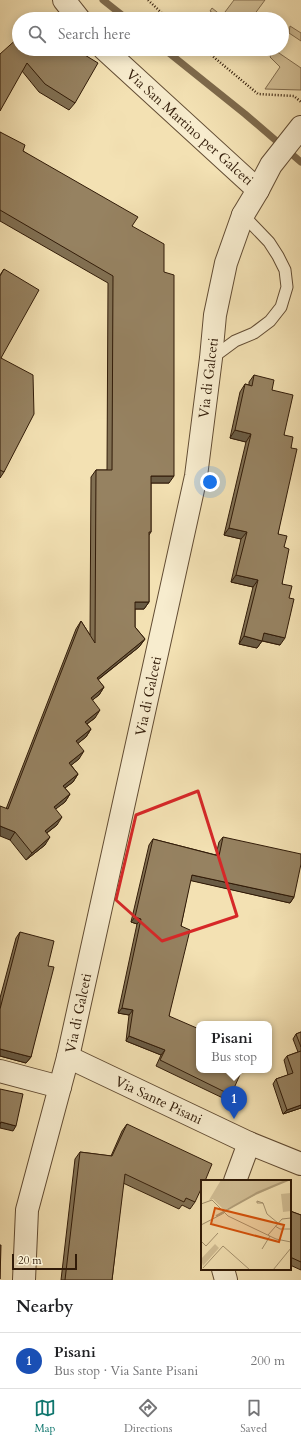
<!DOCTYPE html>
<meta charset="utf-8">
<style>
:root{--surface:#fff;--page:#f2f2f2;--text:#202124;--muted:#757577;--line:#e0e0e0;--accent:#0f766e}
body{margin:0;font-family:Cardo,serif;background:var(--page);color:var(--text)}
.scale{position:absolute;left:12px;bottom:10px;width:65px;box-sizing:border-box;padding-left:4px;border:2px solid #311b08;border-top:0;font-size:11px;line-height:14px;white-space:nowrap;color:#311b08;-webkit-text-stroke:3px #f7ecce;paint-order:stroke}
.you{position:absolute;left:210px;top:482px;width:14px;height:14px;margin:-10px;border:3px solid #fff;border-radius:50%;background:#1a73e8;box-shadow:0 0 0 6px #1a73e833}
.badge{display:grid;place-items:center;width:26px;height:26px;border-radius:50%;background:var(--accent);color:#fff;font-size:13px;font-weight:700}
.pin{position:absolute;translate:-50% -33px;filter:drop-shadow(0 1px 2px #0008)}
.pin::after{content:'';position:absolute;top:21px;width:14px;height:12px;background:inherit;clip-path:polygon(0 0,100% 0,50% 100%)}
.popup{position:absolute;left:196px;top:1021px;width:76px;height:52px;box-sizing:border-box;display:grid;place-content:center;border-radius:8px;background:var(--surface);filter:drop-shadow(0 1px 3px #0005);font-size:13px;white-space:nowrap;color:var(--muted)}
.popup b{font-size:15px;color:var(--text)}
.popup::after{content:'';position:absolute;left:50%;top:100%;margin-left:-8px;border:8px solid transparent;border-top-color:var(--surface)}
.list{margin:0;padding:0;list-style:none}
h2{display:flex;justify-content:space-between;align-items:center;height:52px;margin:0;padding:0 16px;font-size:17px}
h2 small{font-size:13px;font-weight:400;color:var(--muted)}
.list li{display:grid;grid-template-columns:26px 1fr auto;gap:12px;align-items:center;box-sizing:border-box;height:56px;padding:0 16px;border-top:1px solid var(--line)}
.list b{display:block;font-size:15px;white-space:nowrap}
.list p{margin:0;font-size:13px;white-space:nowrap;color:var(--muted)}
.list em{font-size:13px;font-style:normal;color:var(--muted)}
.icon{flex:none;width:22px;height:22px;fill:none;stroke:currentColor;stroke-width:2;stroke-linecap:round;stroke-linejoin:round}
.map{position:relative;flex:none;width:301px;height:1280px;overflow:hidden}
.search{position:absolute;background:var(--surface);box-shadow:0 2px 10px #0003;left:12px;right:12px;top:12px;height:44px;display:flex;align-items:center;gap:10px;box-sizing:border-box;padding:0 14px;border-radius:22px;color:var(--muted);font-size:15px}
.sheet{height:108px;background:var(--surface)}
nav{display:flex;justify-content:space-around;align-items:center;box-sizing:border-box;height:56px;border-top:1px solid var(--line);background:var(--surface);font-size:11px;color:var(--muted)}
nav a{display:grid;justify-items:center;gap:2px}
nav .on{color:var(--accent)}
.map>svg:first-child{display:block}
</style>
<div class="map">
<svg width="301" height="1280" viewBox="0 0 301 1280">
<rect width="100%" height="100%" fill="#f3e1b3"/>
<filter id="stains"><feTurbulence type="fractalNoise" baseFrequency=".005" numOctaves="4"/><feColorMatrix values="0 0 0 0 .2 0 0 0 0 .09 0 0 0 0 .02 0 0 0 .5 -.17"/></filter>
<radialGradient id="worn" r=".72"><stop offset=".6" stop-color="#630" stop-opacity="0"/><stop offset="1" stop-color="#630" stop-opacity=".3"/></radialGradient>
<g fill="#d2bf96" stroke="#826d4f">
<polygon points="234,0 265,0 251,19 221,19 210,11 212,8 222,16"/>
<polygon points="290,26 301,33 301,41 289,33"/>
<polygon points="273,51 276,51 301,68 301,90 265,89 280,67 270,57"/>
</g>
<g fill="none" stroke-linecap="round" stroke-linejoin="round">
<g stroke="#7e6a4c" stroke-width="7">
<polyline points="103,0 127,19"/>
<polyline points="164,49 245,114 301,162"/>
</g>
<defs>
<polyline id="service" points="212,358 235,341 254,333 270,321 281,307 287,287 285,270 278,256 269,242 243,215"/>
<g id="minor">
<polyline points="64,0 79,19"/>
<polyline points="104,49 258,190 243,215"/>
<polyline points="68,1057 249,1143 301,1164"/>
<polyline points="0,1071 60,1087"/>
<polyline points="235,1181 249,1143"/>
<polyline points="223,1269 226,1280"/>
</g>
<g id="tertiary">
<polyline points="258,190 271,165 301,127"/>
<polyline points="24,1280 27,1210 68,1057 196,476 211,358 215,315 226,263 243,215"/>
</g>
</defs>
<use href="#service" stroke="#624c33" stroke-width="13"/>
<use href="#minor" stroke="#624c33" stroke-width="24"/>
<use href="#tertiary" stroke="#624c33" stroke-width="24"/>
<g stroke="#311b08" stroke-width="2.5" stroke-dasharray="1 2" stroke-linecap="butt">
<polyline points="148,0 168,19"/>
<polyline points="204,49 258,94 294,96 301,102"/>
</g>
<use href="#service" stroke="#f7ecce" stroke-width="11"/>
<use href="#minor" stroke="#f7ecce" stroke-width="22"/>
<use href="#tertiary" stroke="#f7ecce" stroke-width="22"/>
</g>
<g fill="#817053" stroke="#311b08">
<polygon points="19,37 75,103 69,110 39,92 22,71"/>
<polygon points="0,132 23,151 132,226 169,483 151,483 151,532 149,535 149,602 144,609 135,609 135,627 145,639 139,647 98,680 104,687 99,695 92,700 95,718 87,724 91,729 86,737 78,743 79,759 71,765 78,774 73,782 65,788 70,794 65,802 55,809 57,825 47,833 45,845 26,860 10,840 6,809 76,629 81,621 90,635 91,477 96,470 107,470 108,283 0,221"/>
<polygon points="4,269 1,358 4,472 0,478 0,275"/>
<polygon points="254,375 272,390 284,435 291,448 278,534 284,547 282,584 280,645 262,641 257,648 239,644 253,587 231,582 241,539 224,535 246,442 230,438 240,392 245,384 249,385 249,382"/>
<polygon points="223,837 294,897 290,903 190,880 181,926 169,1016 231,1095 227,1100 156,1066 161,1055 126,1041 129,1015 118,1013 137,924 131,922 149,845 153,839 216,855 219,842"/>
<polygon points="20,932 48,966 31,1057 26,1063 0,1056 0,998 16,938"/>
<polygon points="301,1032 301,1108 283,1114 273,1084 276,1079 288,1075 284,1060 287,1056 298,1052 293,1039 296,1034"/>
<polygon points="127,1124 195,1202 190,1209 182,1205 179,1209 123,1183 112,1280 61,1280 75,1159 80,1152 111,1156 122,1131"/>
<polygon points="290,1211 301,1215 301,1270 290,1265"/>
</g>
<g fill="#695b44" stroke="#311b08">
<polygon points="235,430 251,434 246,442 230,438"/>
<polygon points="151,476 174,476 169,483 146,483"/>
<polygon points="229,528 247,532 241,539 224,535"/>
<polygon points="236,575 258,580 253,587 231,582"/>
<polygon points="135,602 149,602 144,609 130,609"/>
<polygon points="264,633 285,638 280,645 259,640"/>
<polygon points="244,636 262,641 257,648 239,644"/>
<polygon points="145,639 139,647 91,685 97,678"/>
<polygon points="104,687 99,695 85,706 91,698"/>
<polygon points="100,710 95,718 80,729 85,722"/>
<polygon points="91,729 86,737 71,749 76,741"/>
<polygon points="84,751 79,759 64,771 69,763"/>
<polygon points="78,774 73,782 58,793 63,786"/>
<polygon points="70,794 65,802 48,815 54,807"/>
<polygon points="62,817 57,825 40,838 45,831"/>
<polygon points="0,826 15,832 10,840 0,836"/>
<polygon points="50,837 45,845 26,860 32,853"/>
<polygon points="192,875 294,897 290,903 188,880"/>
<polygon points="135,917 141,919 137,924 131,922"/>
<polygon points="122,1008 133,1010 129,1015 118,1013"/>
<polygon points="129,1036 165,1050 161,1055 126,1041"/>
<polygon points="0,1049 31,1057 26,1063 0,1056"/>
<polygon points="301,1105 301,1108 283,1114 287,1110"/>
<polygon points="1,1122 16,1126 13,1131 0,1128 0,1123"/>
</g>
<g fill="#968261" stroke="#311b08">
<polygon points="19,37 19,49 75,49 98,63 75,103 45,84 27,63 0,111 0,54"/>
<polygon points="0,132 25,145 23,151 138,217 132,226 164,244 164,272 174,275 174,476 151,476 151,532 149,532 149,602 135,602 135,627 145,639 97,678 104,687 91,698 100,710 85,722 91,729 76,741 84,751 69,763 78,774 63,786 70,794 54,807 62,817 45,831 50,837 32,853 15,832 0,826 0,806 8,809 81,621 95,643 96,470 112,470 113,276 0,210"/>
<polygon points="4,269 39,290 1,358 33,375 34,414 4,472 0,470 0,276"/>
<polygon points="254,375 274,380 272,390 293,395 284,435 293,437 291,448 297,449 278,534 287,536 284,547 289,549 282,584 292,586 289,598 294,599 285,638 264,633 262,641 244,636 258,580 236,575 247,532 229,528 251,434 235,430 245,384 252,386"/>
<polygon points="223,837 301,854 301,864 294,897 192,875 181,926 190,930 169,1016 199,1029 199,1070 242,1070 231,1095 160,1060 165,1050 129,1036 133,1010 122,1008 141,919 135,917 153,839 219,856"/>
<polygon points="20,932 54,941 48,966 54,967 31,1057 0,1049 0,1009"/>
<polygon points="301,1032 301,1047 296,1034"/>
<polygon points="301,1051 301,1105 287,1110 276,1079 293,1073 287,1056"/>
<polygon points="0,1089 23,1094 16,1126 1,1122 0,1124"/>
<polygon points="127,1124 212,1164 205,1181 202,1181 202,1187 195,1202 186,1198 184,1202 125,1174 112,1280 65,1280 80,1152 112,1156"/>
<polygon points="290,1211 301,1215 301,1262 290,1257"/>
<polygon points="0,1245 1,1245 0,1279"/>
</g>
<path fill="none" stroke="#d62828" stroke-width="3" stroke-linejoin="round" d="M198 791 237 916 162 941 116 900 136 815Z"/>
<g text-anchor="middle" stroke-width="3" stroke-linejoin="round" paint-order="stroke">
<g font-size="14" fill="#311b08" stroke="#f7ecce">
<text transform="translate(190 127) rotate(42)" y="5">Via San Martino per Galceti</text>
<text transform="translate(208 378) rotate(-83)" y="5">Via di Galceti</text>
<text transform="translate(148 696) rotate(-78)" y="5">Via di Galceti</text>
<text transform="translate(78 1013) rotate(-78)" y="5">Via di Galceti</text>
<text transform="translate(159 1100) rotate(25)" y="5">Via Sante Pisani</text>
</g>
</g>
<g transform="translate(201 1180)">
<rect width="90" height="90" fill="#f3e1b3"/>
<path d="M20 0H87L23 30 12 19 8 20ZM90 13V31L82 32 80 14ZM14 64 18 68 2 86 0 79Z" fill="#d2bf96"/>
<path fill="none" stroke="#b19e79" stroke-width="2" d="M15 36 56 13 87 0"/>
<path fill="none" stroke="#a5926f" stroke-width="1" d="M62 23 56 21V23H62L66 34 77 43M0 24 11 20 27 36 75 59 90 62M0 45 23 33M74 46 79 49H90M67 55 81 39 90 38M0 61 5 66 17 53M61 69 69 56M2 88 22 66 49 90M72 90 90 68"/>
<path fill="#d6530c" fill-opacity="0.15" stroke="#d6530c" stroke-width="2" d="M14 28 83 45 78 62 10 44Z"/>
<rect width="90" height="90" fill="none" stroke="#311b08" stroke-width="2"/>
</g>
<rect width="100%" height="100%" filter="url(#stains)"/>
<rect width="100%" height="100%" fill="url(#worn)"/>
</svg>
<div class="scale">20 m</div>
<div class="you"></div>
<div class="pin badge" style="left:234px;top:1119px;background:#1a4fb4">1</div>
<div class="popup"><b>Pisani</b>Bus stop</div>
<div class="search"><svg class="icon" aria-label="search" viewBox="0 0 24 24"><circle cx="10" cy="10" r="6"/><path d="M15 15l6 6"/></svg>Search here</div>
</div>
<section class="sheet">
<h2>Nearby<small></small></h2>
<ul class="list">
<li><span class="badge" style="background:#1a4fb4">1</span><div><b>Pisani</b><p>Bus stop · Via Sante Pisani</p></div><em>200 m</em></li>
</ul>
</section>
<nav>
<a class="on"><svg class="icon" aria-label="map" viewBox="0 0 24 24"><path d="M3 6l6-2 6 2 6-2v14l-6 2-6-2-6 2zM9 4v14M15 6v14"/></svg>Map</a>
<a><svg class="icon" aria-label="directions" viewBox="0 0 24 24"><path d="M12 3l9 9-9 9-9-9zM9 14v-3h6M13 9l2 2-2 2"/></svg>Directions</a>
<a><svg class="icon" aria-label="saved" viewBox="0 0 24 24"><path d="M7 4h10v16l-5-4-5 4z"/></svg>Saved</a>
</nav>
